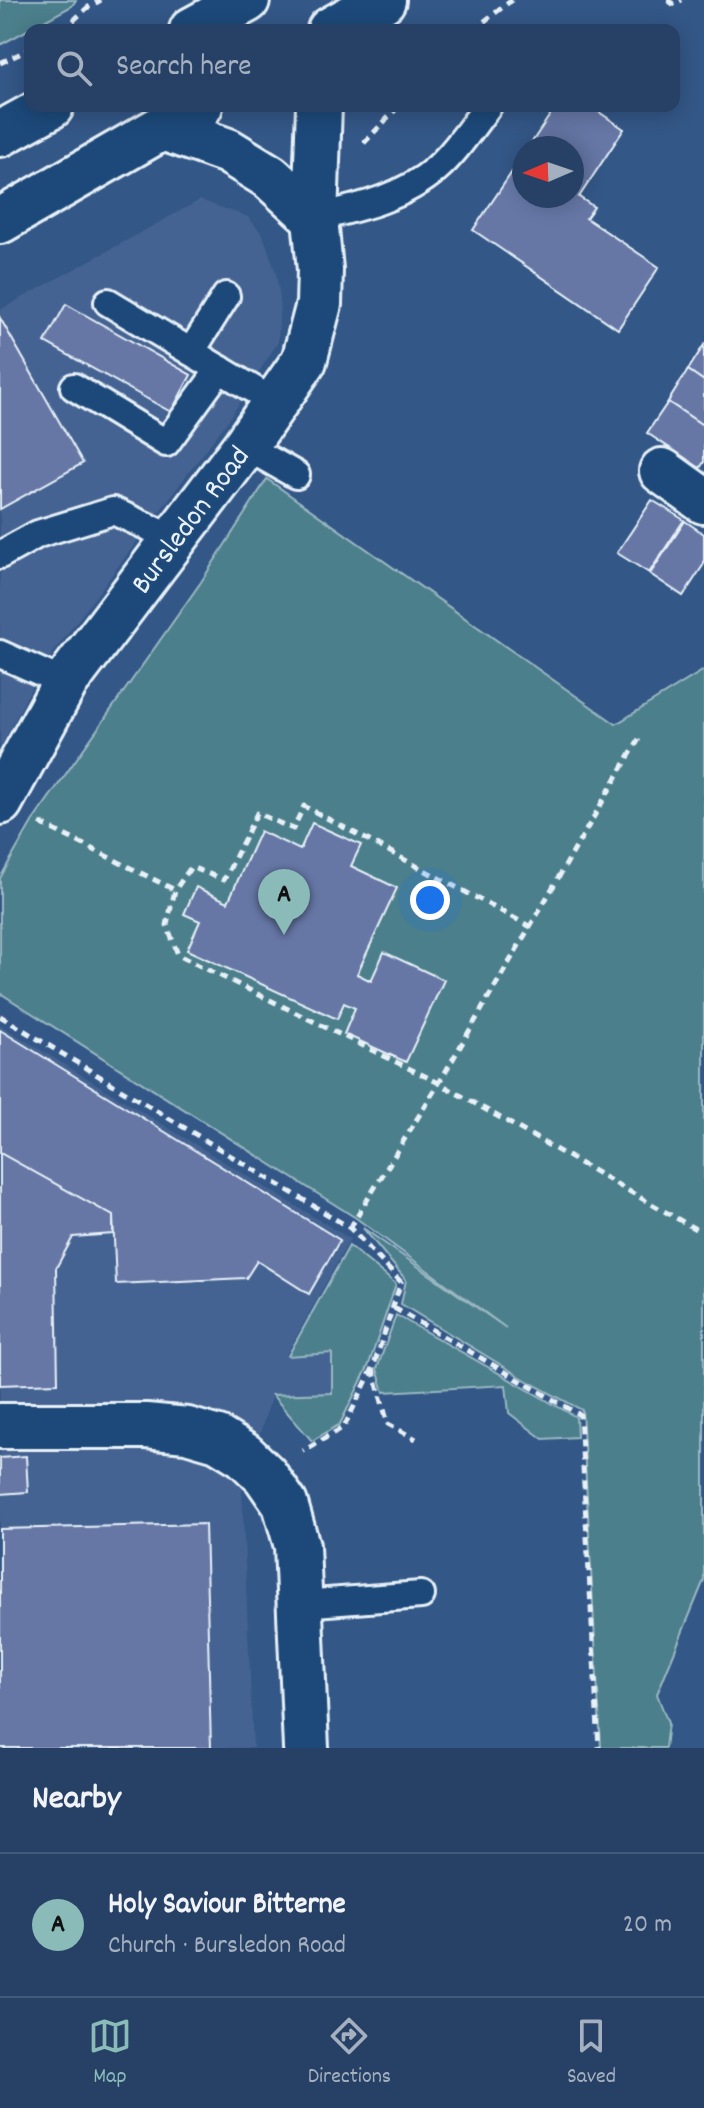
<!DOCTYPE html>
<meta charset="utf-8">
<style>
:root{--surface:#264165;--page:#324c6e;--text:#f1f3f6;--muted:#a4afbf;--line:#425a79;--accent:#8bbbb9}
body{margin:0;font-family:Dekko,sans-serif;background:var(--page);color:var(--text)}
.compass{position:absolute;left:512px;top:136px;width:72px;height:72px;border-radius:50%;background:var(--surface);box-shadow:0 4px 20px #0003;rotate:268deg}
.you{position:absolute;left:430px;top:900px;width:28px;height:28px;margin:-20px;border:6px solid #fff;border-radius:50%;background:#1a73e8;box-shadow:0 0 0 12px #1a73e833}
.badge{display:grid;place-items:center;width:52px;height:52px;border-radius:50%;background:var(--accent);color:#111;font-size:26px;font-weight:700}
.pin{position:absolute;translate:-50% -66px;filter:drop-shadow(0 2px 4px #0008)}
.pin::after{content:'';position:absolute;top:42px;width:28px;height:24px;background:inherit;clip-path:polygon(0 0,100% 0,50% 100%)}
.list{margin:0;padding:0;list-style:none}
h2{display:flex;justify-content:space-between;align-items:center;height:104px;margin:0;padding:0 32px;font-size:34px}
h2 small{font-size:26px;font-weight:400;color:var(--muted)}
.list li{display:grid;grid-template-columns:52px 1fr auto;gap:24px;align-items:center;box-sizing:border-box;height:144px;padding:0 32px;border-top:2px solid var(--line)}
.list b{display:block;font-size:30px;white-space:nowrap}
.list p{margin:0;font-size:26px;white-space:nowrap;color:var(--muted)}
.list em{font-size:26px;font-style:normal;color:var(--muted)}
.icon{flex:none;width:44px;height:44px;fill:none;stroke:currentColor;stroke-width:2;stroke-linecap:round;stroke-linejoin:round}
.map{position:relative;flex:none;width:704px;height:1748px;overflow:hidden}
.search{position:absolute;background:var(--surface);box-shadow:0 4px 20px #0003;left:24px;right:24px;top:24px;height:88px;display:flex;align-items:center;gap:20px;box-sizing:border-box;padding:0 28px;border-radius:16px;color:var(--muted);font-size:30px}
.sheet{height:248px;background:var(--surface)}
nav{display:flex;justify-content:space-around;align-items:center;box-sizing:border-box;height:112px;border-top:2px solid var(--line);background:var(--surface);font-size:22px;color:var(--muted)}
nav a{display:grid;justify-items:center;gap:4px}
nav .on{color:var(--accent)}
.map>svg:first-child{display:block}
</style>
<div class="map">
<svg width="704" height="1748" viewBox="0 0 704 1748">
<rect width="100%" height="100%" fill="#335787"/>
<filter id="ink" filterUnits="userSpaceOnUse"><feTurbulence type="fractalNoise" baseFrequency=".0125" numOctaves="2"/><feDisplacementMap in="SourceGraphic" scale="16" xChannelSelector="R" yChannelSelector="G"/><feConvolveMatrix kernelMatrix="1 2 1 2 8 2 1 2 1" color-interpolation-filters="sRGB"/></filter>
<g filter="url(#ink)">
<g fill="#456492">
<polygon points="200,200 248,217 263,235 276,273 280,298 278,342 229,419 41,669 0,748 0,310"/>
<polygon points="0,1025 350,1239 286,1355 333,1353 332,1393 272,1395 242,1491 253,1748 0,1748"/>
</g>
<g fill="#4c7f8b" stroke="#9ab8c2" stroke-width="2">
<polygon points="0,0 76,0 72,6 0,45"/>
<polygon points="267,479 616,724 704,670 704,1580 657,1694 668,1723 665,1748 601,1748 582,1410 529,1382 401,1304 406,1280 363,1228 506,1328 356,1218 0,993 0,878 32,822 201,582"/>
<polygon points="349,1246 396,1284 368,1367 340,1424 312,1441 272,1395 332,1393 332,1353 288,1356"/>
<polygon points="396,1315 576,1417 577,1437 543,1439 509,1413 506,1385 384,1392 377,1369"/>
</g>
<g fill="#6677a6" stroke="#e8f1f8" stroke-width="2">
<polygon points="556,106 590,106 624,129 579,197 594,207 586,218 659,267 618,329 473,230 524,154 524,196 572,196 572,148 528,148"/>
<polygon points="66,304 191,375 171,412 45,342"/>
<polygon points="0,318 83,463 0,509"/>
<polygon points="704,345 704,381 688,370"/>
<polygon points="688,370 704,381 704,426 668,402"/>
<polygon points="668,402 704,426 704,462 700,468 647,433"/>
<polygon points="652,500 684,520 649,573 617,553"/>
<polygon points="685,521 704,534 704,564 683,596 650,574"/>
<polygon points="312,823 361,845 351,866 397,888 357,974 371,981 384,952 444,980 406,1062 344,1034 355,1008 344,1003 337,1019 187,950 200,921 184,914 196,887 228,902 260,831 300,850"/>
<polygon points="0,1030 340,1240 309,1294 257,1261 246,1278 116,1284 113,1216 0,1153"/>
<polygon points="0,1153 113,1216 113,1234 73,1237 56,1268 58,1383 0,1385"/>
<polygon points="26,1456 28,1492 0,1494 0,1458"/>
<polygon points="205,1524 211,1748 0,1748 0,1529"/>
</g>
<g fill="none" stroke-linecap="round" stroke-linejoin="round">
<defs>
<g id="service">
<path d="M315 218C357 208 403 198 436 169 456 152 472 126 488 106"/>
<polyline points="108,302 276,403"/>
<polyline points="191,352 226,296"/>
<polyline points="74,387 166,443 220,369"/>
<polyline points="245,446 296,475"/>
<polyline points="0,555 38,534 113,511 175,539"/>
<polyline points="0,654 65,683"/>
<polyline points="301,1604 421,1595"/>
</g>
<g id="minor">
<polyline points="163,128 228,151 270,177 315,218"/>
<polyline points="662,471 704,501"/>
<polyline points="0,802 65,683 245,446 304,361 319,304 320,270 315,218 319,106"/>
<polyline points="0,1426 146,1426 187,1430 218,1439 244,1455 265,1475 285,1504 297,1546 306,1748"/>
</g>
<g id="primary">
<polyline points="192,30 247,0"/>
<polyline points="330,30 383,0"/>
<polyline points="0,134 51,106"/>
<polyline points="0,221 200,106"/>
</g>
</defs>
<use href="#service" stroke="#e8f1f8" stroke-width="32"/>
<use href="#minor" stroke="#e8f1f8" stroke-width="50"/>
<use href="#primary" stroke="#e8f1f8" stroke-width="50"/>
<g stroke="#e8f1f8" stroke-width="5" stroke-dasharray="8 6" stroke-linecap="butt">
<polyline points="668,0 673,4 682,0"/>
<polyline points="63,30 87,8 101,0"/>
<polyline points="473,30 512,0"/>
<polyline points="0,63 30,49"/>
<polyline points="364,143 399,106"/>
<polyline points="40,823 175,890"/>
<polyline points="531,927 304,806 293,829 257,813 224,880 191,867 175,890 167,925 178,955 439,1083 699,1231"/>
<polyline points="0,1016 350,1228 401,1282 373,1368 344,1427 303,1451"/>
<polyline points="350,1228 439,1083 639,739"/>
<polyline points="394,1308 580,1415 599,1748"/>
<polyline points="373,1369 388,1424 416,1439"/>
</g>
<use href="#service" stroke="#1f4a7a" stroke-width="26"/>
<use href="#minor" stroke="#1f4a7a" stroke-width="44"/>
<use href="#primary" stroke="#1f4a7a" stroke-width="44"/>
</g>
</g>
<g text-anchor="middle" stroke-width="6" stroke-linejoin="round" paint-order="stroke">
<g font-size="30" fill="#e8f1f8" stroke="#1f4a7a">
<text transform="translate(189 519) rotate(-53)" y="10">Bursledon Road</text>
</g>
</g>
</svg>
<svg class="compass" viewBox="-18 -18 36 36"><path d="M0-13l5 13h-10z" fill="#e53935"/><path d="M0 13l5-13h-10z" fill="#a4afbf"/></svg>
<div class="you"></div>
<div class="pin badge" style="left:284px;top:935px">A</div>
<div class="search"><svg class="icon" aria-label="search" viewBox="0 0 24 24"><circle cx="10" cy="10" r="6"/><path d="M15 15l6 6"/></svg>Search here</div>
</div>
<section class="sheet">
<h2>Nearby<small></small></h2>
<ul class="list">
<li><span class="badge">A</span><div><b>Holy Saviour Bitterne</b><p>Church · Bursledon Road</p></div><em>20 m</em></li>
</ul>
</section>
<nav>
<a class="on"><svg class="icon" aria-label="map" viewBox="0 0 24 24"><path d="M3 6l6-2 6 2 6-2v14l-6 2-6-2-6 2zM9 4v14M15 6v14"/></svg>Map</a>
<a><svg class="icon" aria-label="directions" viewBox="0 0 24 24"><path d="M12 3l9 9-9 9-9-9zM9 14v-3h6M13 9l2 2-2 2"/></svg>Directions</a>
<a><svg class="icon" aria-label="saved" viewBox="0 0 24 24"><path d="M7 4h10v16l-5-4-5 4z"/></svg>Saved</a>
</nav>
